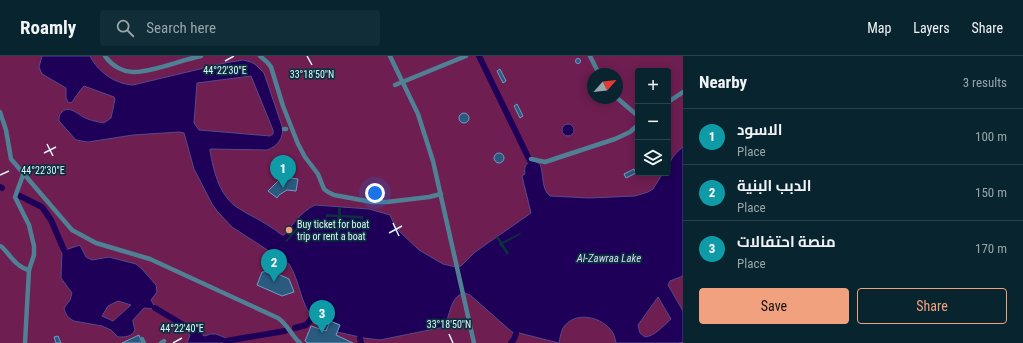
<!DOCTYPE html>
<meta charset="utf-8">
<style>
:root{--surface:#08252f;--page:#112d37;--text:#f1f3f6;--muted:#98a5aa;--line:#29424b;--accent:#f1a17d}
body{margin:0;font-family:"Roboto Condensed",Cairo,sans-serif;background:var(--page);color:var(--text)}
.controls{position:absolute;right:12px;top:12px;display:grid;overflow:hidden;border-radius:4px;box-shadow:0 2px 10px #0003}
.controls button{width:36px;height:36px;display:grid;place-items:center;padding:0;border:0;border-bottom:1px solid var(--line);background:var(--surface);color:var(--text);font:20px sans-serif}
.compass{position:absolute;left:587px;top:12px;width:36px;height:36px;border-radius:50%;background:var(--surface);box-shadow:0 2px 10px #0003;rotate:63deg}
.you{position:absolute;left:375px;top:137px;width:14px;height:14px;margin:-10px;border:3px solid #fff;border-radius:50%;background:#1a73e8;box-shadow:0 0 0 6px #1a73e833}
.badge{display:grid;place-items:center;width:26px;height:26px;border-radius:50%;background:var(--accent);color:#fff;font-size:13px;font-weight:700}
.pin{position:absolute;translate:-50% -33px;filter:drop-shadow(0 1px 2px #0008)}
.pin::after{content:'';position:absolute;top:21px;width:14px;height:12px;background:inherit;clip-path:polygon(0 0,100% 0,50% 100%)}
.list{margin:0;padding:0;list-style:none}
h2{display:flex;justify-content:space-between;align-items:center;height:52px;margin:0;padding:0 16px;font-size:17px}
h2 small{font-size:13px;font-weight:400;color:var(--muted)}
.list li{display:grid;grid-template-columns:26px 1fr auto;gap:12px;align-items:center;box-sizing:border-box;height:56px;padding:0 16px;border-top:1px solid var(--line)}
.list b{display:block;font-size:15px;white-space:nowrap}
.list p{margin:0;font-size:13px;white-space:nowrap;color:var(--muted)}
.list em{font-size:13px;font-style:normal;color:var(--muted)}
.actions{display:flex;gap:8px;padding:12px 16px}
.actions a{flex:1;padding:9px 0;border:1px solid var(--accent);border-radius:4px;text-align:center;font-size:14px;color:var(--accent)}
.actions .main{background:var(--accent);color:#111}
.icon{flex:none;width:22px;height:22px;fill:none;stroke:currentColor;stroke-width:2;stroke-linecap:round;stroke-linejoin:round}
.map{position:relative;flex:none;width:683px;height:287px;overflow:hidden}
header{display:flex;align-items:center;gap:24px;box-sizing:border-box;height:56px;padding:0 20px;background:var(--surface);border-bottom:1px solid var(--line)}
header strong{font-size:19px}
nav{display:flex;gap:22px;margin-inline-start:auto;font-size:14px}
.search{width:280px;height:36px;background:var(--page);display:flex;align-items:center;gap:10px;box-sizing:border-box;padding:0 14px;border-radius:4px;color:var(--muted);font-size:15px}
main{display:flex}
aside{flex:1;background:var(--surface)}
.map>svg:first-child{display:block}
</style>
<header>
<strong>Roamly</strong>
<div class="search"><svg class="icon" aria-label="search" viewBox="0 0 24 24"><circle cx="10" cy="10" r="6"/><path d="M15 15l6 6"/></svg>Search here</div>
<nav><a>Map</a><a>Layers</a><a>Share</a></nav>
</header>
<main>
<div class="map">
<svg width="683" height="287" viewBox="0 0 683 287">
<rect width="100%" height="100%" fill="#0b313f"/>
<path fill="#6e1e51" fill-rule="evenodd" d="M0 0H683V287H0ZM638 15H668V117H638ZM593 18H617V42H593Z"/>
<g fill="#1e0058" stroke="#58498a" fill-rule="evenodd">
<path d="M42 0H90C98 16 115 28 133 29L225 7 243 4 251 6 256 9 264 17 282 70C285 81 277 91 267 94L210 93V95C214 115 218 136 235 150 239 153 244 155 248 158 260 164 272 171 282 179H284C293 168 302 155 315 149L369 153 390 159 396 172 419 194 443 208 456 211 461 210 475 196 531 157 522 120 525 118C524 111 525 108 532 104L540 108C544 118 541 133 550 140L589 142 635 140 648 136 653 133 663 117H668C668 105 674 98 683 91V220L670 225 668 229 683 255V286L679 287H616C615 282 614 277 610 273 599 260 574 255 563 272 561 276 560 282 559 287L519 277 518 279 512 276 470 239 465 237C450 239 450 261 444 271L380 284 364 282 337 276 340 269 330 265 328 272C322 268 315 264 310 258 300 244 299 223 289 208L232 171 217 155 212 148 194 113 184 77 179 76 133 79 88 86 76 84 59 65C59 61 59 58 62 56 70 48 80 61 88 63 93 65 99 66 104 67L111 62 115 43 114 41 84 30C79 35 74 44 71 47L68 46 66 42V32L42 18 39 11ZM251 20 273 74V78L270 80 199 74 194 67 197 27ZM658 241 671 263C663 270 655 280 645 281L640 277 638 269Z"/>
<circle cx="568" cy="74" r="6"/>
<path d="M80 189 86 201 92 204 109 201 136 208 142 213 156 229 157 236 151 244 155 251 154 253 144 252 133 264V266L135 274C132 281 125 281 118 281L111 274 102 270 74 265C68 262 65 258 64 252L70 244 72 237 61 222 62 195ZM118 245 131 249 113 265 102 260 108 250Z"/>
<polygon points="191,269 197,270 202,273 201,276 204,280 208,279 210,278 216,278 226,282 226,287 187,287 190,279 186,272"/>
</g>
<g fill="#0b313f">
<polygon points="338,151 341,151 341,159 363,160 363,163 341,161 340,175 337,175 337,161 326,161 326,158 338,159"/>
<polygon points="299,169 301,170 287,186 285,185 290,180 286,177 288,175 291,178"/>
<polygon points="520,177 521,178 503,188 509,197 507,199 501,190 500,190 499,188 500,187 496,182 498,180 502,186"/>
</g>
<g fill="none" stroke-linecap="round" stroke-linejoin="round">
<g stroke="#1e0058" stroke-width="6">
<polyline points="479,0 530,105"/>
<polyline points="0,131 2,132"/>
<polyline points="20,140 42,151 51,164 64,194"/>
<polyline points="155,252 187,271"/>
<polyline points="295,272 306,269 313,261"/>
<polyline points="360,282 361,287"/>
<polyline points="226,285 285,275"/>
<polyline points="511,287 514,283 516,278"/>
</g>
</g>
<g fill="#2b5a7f" stroke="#6e9ec7">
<circle cx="578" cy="5" r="2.5"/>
<polygon points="500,13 506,25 503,27 497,15"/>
<polygon points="517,48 523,60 520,62 514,50"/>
<circle cx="464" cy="62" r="5"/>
<circle cx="499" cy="102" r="5"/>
<polygon points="634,113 636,117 626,122 624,118"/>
<polygon points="289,122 298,123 296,135 287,134 279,139 277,142 268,135 278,125"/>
<polygon points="271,215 289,223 294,236 282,240 257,229 262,216"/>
<polygon points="330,265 340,269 336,279 353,287 308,287 305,285 311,270 326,275"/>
<polygon points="139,279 142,287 122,287"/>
<polygon points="58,280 60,285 61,287 56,287 54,281"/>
</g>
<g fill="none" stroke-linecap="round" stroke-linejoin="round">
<g stroke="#4f8094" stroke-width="4.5">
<path d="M105 0C111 9 122 16 134 16 153 16 181 4 201 0"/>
<polyline points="260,0 267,6 271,11 283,50 298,88 305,101 318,118 324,133 328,136 334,139 372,146 387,146 429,141 441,138"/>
<polyline points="390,0 418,58 433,105 474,287"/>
<polyline points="590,0 599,18"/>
<polyline points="395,29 466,0"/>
<polyline points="617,42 638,60"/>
<polyline points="668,46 683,36"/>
<path d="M0 56 6 74 11 103 72 174 96 187 150 203 278 262C288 269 291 279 300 287"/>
<polyline points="284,73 286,73"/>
<polyline points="531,103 545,106 615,83 630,76 638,69"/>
<polyline points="23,119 15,141 29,169 34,190 34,199 29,214 25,287"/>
<path d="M0 190 2 191C11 200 16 211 29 214"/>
<polyline points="142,283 144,287"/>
<polyline points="161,287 164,285"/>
</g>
</g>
<path fill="none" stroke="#e0f4fd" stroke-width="1.5" d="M307 0 312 9M225 5 234 0M47 88 53 100M44 97 56 91M0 119 9 115M393 167 399 180M389 177 402 170M449 278 453 287M173 287 182 282"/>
<circle fill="#f1a17d" stroke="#0b313f" stroke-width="1.5" cx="289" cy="174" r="4"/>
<g text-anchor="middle" stroke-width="3.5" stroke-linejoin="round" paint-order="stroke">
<g font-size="10" fill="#e0f4fd" stroke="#0b313f" text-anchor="start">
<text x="297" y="172">Buy ticket for boat<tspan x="297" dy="12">trip or rent a boat</tspan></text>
</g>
<g font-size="11" font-style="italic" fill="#dbdbf4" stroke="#0b313f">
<text x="609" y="206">Al-Zawraa Lake</text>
</g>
</g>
<g font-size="10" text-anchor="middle" fill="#e0f4fd" stroke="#0b313f" stroke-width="3.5" stroke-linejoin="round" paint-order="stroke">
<text x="225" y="18">44°22'30"E</text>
<text x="312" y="22">33°18'50"N</text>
<text x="43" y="118">44°22'30"E</text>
<text x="449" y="272">33°18'50"N</text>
<text x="182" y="276">44°22'40"E</text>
</g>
</svg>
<div class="controls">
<button>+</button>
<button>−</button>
<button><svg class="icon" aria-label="layers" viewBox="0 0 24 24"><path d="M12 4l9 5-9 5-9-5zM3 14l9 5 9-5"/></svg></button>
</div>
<svg class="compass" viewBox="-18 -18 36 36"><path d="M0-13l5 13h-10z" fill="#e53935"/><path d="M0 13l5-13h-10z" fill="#98a5aa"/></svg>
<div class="you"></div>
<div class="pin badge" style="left:283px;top:132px;background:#0f9aa8">1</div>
<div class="pin badge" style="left:274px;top:226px;background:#0f9aa8">2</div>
<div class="pin badge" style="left:322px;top:277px;background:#0f9aa8">3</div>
</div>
<aside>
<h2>Nearby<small>3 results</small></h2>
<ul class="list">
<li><span class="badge" style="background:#0f9aa8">1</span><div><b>الاسود</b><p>Place</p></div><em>100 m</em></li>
<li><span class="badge" style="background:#0f9aa8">2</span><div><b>الدبب البنية</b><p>Place</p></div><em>150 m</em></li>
<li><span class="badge" style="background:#0f9aa8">3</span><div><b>منصة احتفالات</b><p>Place</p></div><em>170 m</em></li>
</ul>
<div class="actions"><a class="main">Save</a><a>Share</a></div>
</aside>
</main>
